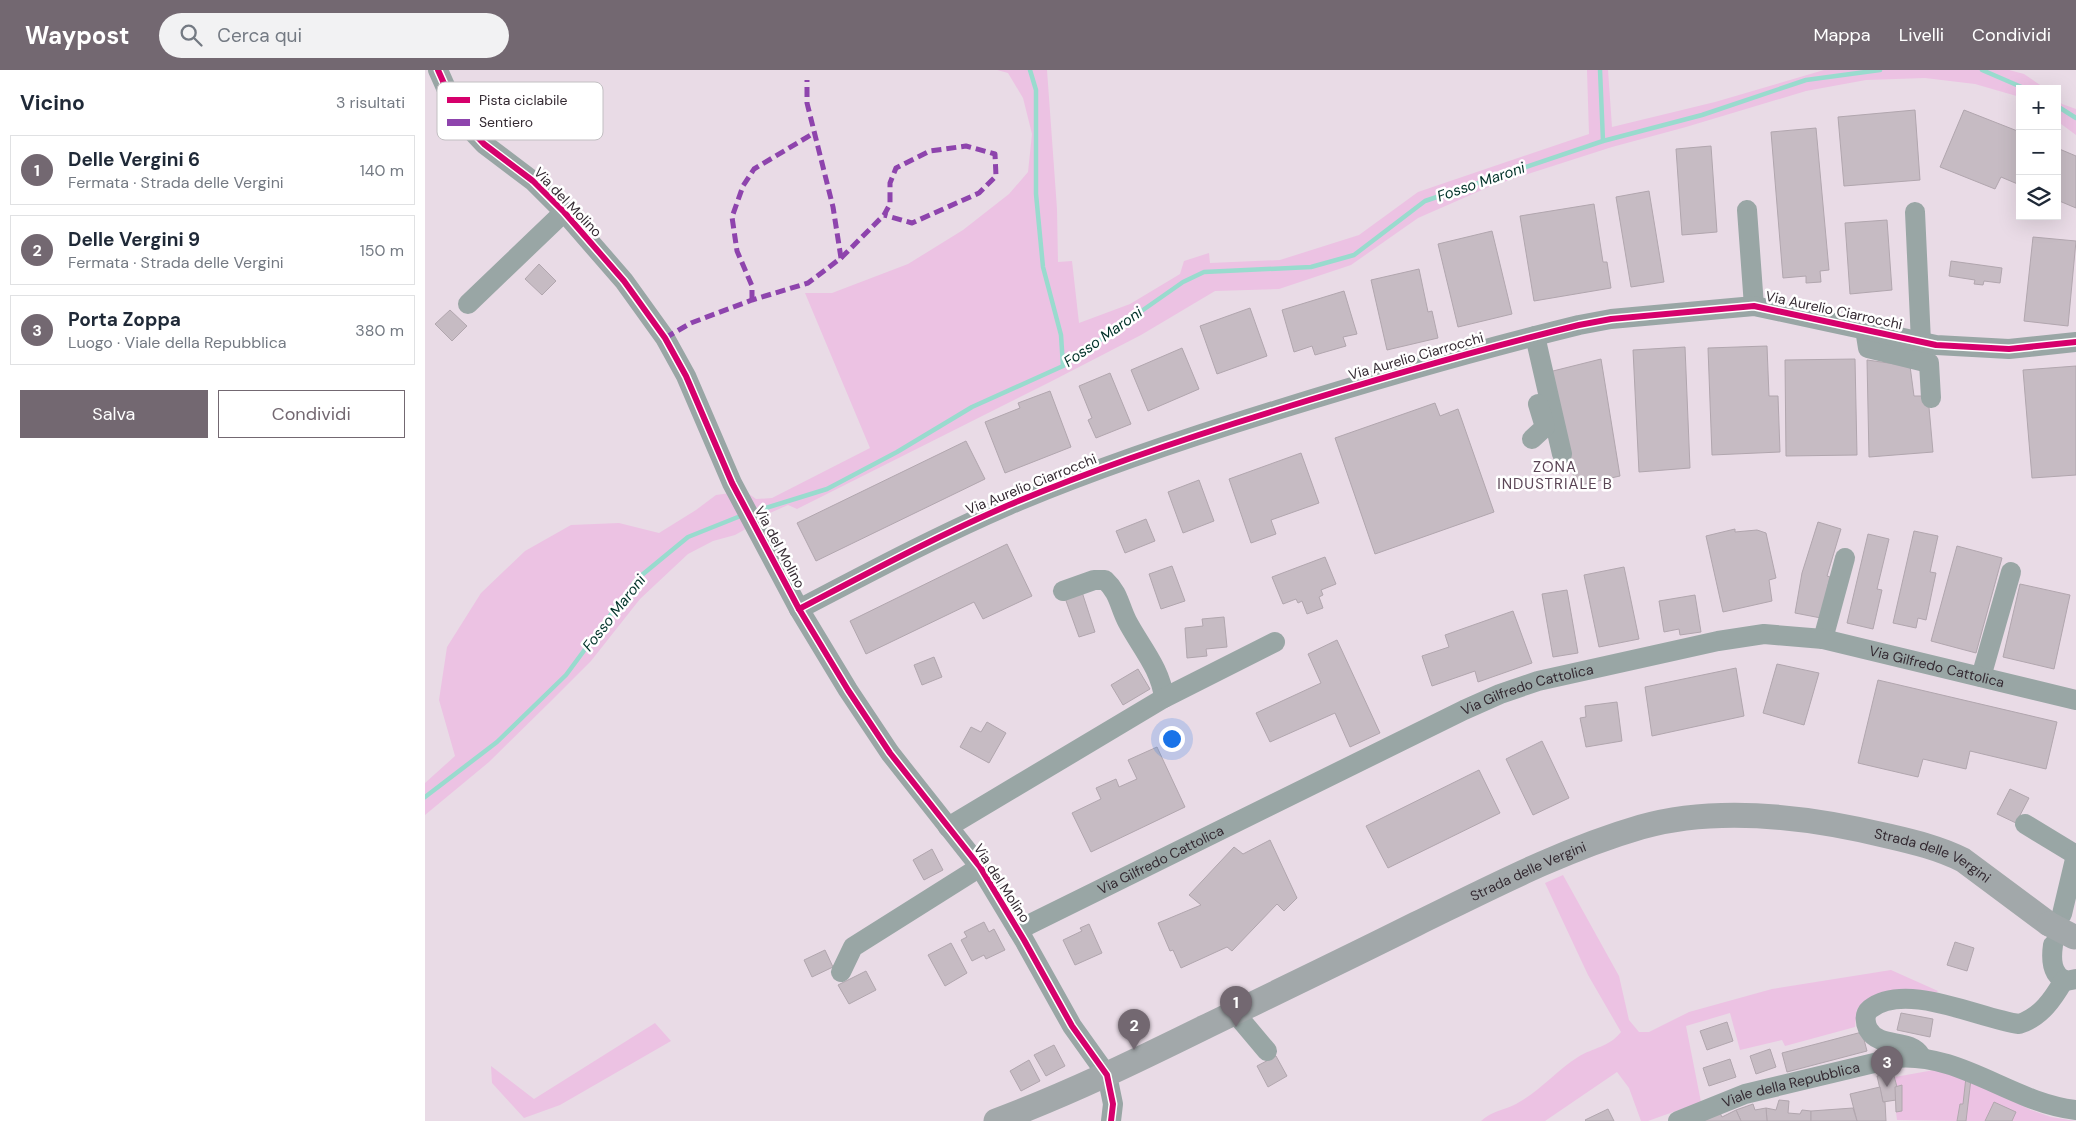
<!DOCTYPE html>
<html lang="it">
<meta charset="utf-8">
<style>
:root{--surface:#fff;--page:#f2f2f3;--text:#1f2937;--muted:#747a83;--line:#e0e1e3;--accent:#736871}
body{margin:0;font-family:"DM Sans",sans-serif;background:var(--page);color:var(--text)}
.controls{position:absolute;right:15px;top:15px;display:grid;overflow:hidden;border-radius:0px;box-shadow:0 5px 20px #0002}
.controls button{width:45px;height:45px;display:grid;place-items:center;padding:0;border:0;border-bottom:1px solid var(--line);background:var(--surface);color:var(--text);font:25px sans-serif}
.you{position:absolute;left:746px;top:668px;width:18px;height:18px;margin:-12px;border:4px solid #fff;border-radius:50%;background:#1a73e8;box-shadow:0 0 0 8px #1a73e833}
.badge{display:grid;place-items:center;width:32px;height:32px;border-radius:50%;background:var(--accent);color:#fff;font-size:16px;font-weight:700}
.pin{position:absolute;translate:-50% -41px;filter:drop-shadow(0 1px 2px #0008)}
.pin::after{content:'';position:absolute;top:26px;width:18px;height:15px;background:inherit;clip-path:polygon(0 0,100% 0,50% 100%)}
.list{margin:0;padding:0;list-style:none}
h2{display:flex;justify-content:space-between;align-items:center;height:65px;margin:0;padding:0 20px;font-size:21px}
h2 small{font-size:16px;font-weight:400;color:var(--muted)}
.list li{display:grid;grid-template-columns:32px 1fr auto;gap:15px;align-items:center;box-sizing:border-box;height:70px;margin:0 10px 10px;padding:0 10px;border:1px solid var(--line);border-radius:0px}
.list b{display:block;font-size:19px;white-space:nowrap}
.list p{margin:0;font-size:16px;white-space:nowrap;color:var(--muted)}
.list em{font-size:16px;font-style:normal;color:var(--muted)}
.actions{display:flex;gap:10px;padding:15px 20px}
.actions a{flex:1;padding:11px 0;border:1px solid var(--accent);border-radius:0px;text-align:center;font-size:18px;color:var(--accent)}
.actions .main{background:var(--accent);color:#fff}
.icon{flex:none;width:28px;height:28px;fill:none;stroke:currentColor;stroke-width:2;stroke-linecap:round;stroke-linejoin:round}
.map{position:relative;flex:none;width:1651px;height:1051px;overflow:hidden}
header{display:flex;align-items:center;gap:30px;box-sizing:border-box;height:70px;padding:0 25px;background:var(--accent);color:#fff}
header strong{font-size:24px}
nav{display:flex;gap:28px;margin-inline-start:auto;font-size:18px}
.search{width:350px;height:45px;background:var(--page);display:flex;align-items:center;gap:12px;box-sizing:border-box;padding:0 18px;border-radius:28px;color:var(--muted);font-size:19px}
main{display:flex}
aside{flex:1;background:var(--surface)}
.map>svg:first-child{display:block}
</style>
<header>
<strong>Waypost</strong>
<div class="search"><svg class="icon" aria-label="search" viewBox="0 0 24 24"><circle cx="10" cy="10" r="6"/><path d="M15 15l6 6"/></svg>Cerca qui</div>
<nav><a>Mappa</a><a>Livelli</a><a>Condividi</a></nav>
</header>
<main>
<aside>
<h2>Vicino<small>3 risultati</small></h2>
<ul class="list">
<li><span class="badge">1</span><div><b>Delle Vergini 6</b><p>Fermata · Strada delle Vergini</p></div><em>140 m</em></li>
<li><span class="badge">2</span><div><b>Delle Vergini 9</b><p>Fermata · Strada delle Vergini</p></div><em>150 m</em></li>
<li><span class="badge">3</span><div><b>Porta Zoppa</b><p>Luogo · Viale della Repubblica</p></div><em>380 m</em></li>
</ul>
<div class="actions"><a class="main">Salva</a><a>Condividi</a></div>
</aside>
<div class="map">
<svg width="1651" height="1051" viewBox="0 0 1651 1051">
<rect width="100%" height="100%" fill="#e9dbe6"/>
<g fill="#ecc2e3">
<polygon points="572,0 622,0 632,139 633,192 647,191 654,253 705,234 755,204 759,191 784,183 785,193 855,190 934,165 993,122 1164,64 1162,0 1183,0 1187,57 1290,32 1399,0 1584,0 1599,4 1621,19 1595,19 1595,27 1550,14 1500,8 1441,10 1381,21 1261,57 1187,77 1066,116 993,148 926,195 854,219 790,221 716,265 625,312 372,439 363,435 336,447 333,452 310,465 288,471 263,484 215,529 166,591 125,632 64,692 0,745 0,713 30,686 14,630 22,577 56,523 100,481 146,455 194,453 234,463 271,440 291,425 320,421 331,429 347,428 445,378 380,223 407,223 483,194 538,160 584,124 603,102 607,64 598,28 583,3"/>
<polygon points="1632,29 1637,34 1651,39 1651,65 1632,51"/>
<path d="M1138 805 1194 906 1204 950 1214 962H1224L1264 942 1347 919 1466 900 1513 921 1510 924 1437 934 1432 939 1430 957 1360 976 1357 970 1315 980 1305 943 1261 956 1276 1032 1223 1051H1216L1204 1018 1192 1002 1120 1051H1056C1068 1040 1078 1041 1091 1034 1114 1022 1131 1001 1153 987 1169 977 1183 978 1196 962L1163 905 1120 813Z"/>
<polygon points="230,953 246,971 135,1035 99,1048 67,1013 66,996 109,1029"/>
<polygon points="1509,1000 1541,1007 1538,1034 1535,1034 1532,1051 1472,1050 1471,1042 1477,1041 1477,1016 1472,1017 1470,1007"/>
<polygon points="1546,1009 1606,1040 1626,1047 1651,1051 1541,1051"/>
</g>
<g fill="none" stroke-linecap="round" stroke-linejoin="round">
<g stroke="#99dbce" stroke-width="4.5">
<polyline points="605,0 611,20 611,124 618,197 636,265 638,296"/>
<polyline points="1175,0 1178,71"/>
<polyline points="1557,0 1601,19"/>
<polyline points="1632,36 1651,48"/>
<polyline points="328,442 402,419 472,382 547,337 638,296 758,212 779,202 886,197 929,185 1000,131 1178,71 1277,45 1381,10 1455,0"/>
<polyline points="0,727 72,672 141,605 212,509 263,467 318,445"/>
</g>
</g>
<g fill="#c6bbc3" stroke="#b1a6ae">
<polygon points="1490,40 1495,110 1419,116 1413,47"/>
<polygon points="1539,40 1595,62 1595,115 1576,107 1570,119 1515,97"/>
<polygon points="1391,58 1404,200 1395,201 1396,212 1381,213 1381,206 1358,208 1346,62"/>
<polygon points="1286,76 1292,162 1257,165 1251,79"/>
<polygon points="1632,78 1651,86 1651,138 1632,130"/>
<polygon points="1224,121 1239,212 1206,217 1191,127"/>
<polygon points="1169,134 1178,192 1182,192 1186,218 1109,231 1095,146"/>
<polygon points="1462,150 1467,220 1425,224 1420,153"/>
<polygon points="1067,161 1087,244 1033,257 1013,174"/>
<polygon points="1608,167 1651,171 1643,256 1599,251"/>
<polygon points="1526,191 1577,198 1575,213 1559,211 1558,215 1549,214 1550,210 1524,206"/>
<polygon points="114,194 131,211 117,225 100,209"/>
<polygon points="994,199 1003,242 1007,241 1013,268 962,280 946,210"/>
<polygon points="919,221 932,264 918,267 921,276 890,285 887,276 869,282 857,240"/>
<polygon points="825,238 842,286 792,304 775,256"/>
<polygon points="25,240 42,256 27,271 10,254"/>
<polygon points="1342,276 1344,326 1353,326 1355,382 1287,385 1283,278"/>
<polygon points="1260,277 1265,398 1214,402 1208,280"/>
<polygon points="757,278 774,319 723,341 706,300"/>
<polygon points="1176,289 1195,406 1151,416 1124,302"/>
<polygon points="1430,289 1432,385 1361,386 1360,290"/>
<polygon points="1442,290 1485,296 1489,326 1503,326 1508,382 1444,387"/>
<polygon points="1651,296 1651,405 1607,408 1598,300"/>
<polygon points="685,303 706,354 671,368 663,350 667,348 654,316"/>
<polygon points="625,321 646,377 580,403 560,352 595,338 593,333"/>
<polygon points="1010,333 1015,346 1033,339 1069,442 950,484 910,368"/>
<polygon points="541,371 560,409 391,491 372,453"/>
<polygon points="876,383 894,433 846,450 851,464 826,473 804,409"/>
<polygon points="774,410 789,451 758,463 743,422"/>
<polygon points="721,449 730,471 700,483 691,461"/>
<polygon points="1393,452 1416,459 1402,506 1405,507 1396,548 1370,543 1377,503"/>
<polygon points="1310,459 1310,462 1332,460 1341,463 1351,508 1344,510 1347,531 1298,542 1281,466"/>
<polygon points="1489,461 1513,466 1505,502 1511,503 1501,550 1493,548 1491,558 1468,553"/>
<polygon points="1443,464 1464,469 1452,519 1457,520 1448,559 1422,553"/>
<polygon points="582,474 607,526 558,549 549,532 441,584 425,551"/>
<polygon points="1532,476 1577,488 1551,583 1506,571"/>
<polygon points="900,487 911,514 896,520 898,525 894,527 898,538 882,544 877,531 873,533 871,529 858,534 847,507"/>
<polygon points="747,496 760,531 736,539 724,504"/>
<polygon points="1199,497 1214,569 1174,577 1159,505"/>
<polygon points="1595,514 1645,525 1629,599 1578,587"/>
<polygon points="1142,520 1153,583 1128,587 1117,524"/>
<polygon points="657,522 670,562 654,567 640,528"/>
<polygon points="1270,525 1276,562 1255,565 1254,559 1239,562 1234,531"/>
<polygon points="1088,541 1107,593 1053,612 1050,601 1007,616 997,586 1024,577 1020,565"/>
<polygon points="799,547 802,577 781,579 782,586 762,588 760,558 778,556 777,549"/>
<polygon points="912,570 955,663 925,677 910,643 845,672 831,643 896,613 883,584"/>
<polygon points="509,587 517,607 497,615 489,595"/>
<polygon points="1352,594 1394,603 1379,655 1338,643"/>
<polygon points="1311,598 1319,646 1227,666 1220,617"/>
<polygon points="713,599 725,619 698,635 686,615"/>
<polygon points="1453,610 1632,652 1621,699 1545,681 1541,699 1498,689 1493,707 1433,693"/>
<polygon points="1192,632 1197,671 1161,677 1155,648 1161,647 1160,636"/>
<polygon points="562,652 581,663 564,693 535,677 546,657 556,662"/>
<polygon points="1117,671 1144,728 1108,745 1081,689"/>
<polygon points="732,677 760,737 666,782 647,743 676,729 671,718 691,709 694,717 712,709 703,690"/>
<polygon points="1054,700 1075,743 963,798 941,756"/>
<polygon points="1585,719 1604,728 1591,753 1572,744"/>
<polygon points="845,770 872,828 859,841 852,834 807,881 802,877 756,898 748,880 745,881 733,853 776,835 764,825 809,777 818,784"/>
<polygon points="507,779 518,800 499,810 488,790"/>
<polygon points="559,852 564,862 569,859 580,880 561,889 559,885 547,891 536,870 542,867 539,862"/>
<polygon points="664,854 677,883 650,895 638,870 657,861 655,858"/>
<polygon points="1530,872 1549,878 1542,901 1522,895"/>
<polygon points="526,873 542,903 520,916 503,885"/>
<polygon points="400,880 408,897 387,907 379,890"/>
<polygon points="441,901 451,920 424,934 413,915"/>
<polygon points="1476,943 1508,949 1505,967 1472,960"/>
<polygon points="1302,952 1308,971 1282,980 1275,961"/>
<polygon points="1437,962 1442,981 1362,1002 1357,983"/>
<polygon points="629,975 640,996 621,1006 609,985"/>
<polygon points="1345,979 1351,997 1331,1004 1325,986"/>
<polygon points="851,986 862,1006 843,1017 832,996"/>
<polygon points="1305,989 1311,1007 1284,1016 1278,998"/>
<polygon points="604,990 615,1011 596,1021 585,1001"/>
<polygon points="1468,1002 1472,1017 1471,1030 1458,1032 1452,1006"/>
<polygon points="1541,1007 1546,1009 1541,1051 1532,1051 1535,1034 1538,1034"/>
<polygon points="1477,1015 1477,1041 1471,1042 1470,1017"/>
<polygon points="1455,1017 1458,1032 1460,1032 1461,1051 1432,1051 1425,1024"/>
<polygon points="1354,1030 1364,1031 1363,1043 1375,1044 1377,1040 1386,1041 1386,1051 1342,1051 1341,1038 1351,1040"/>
<polygon points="1569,1032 1591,1042 1587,1051 1560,1051"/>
<polygon points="1328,1034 1330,1040 1341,1038 1342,1051 1316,1051 1311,1040"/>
<polygon points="1428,1038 1432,1051 1386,1051 1386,1041"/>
<polygon points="1183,1039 1189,1051 1161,1051 1160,1050"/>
<polygon points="1311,1040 1316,1051 1279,1051 1295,1043 1297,1047"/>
</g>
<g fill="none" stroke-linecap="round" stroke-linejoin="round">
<g stroke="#99a6a5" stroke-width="20">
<polyline points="13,0 25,27 44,58 59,74 108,111 139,142 199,211 240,268 261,306 307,413 374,539 423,620 465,683 555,797 599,870 647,956 682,1005 688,1034 686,1051"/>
<polyline points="1322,140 1329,236"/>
<polyline points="1490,142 1496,272"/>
<polyline points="43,234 139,142"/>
<polyline points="1440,259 1443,278 1504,293 1506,328"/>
<polyline points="1110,266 1137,384"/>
<polyline points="1107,369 1120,357 1113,334"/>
<path d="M638 521 669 510H680C694 523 694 535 702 551 715 576 736 599 739 628"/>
<path d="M374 539C443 503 512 466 584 435 671 398 761 368 852 340 952 309 1052 280 1154 255L1186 249 1329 236 1511 275 1584 279 1651 272"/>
<polyline points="1398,569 1420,488"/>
<polyline points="1556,607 1586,502"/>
<polyline points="1600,754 1651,785"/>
<polyline points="523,757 739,628 850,572"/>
<polyline points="1637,844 1651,785"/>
<path id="s1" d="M593 860 1039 640 1075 624 1113 611 1293 571 1339 564 1398 569 1651 630"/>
<path d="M1628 875C1626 889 1626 905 1641 911L1651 909"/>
<polyline points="416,902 428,877 555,797"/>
<polyline points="810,943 842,981"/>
<path d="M1496 986C1484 967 1455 980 1443 959 1440 952 1439 944 1445 939 1481 911 1555 949 1594 954 1616 947 1628 929 1639 910"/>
<path id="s2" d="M1253 1051 1320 1024 1470 988C1536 982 1587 1033 1651 1040"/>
</g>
<path stroke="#a2a8aa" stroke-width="25" id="s3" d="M571 1051C643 1024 711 991 780 957 850 923 921 889 991 854 1065 818 1137 780 1216 757 1294 735 1385 747 1463 766 1489 772 1514 778 1538 790L1624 854"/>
<polyline stroke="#a2a8aa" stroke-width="25" points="1624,854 1649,867"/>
<g stroke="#8e44ad" stroke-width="5" stroke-dasharray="10 5" stroke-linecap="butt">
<polyline points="416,188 459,145 465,134 465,113 471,98 505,81 541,76 570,84 571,106 554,123 487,153 459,145"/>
<polyline points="327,230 327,216 312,181 307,147 318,116 329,99 389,63"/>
<polyline points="240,268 266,253 327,230 383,213 416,188 408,137 382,33 382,10"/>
</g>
<defs>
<g id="cycleway">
<polyline points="13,0 25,27 44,58 59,74 108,111 139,142 199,211 240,268 261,306 307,413 374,539 423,620 465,683 555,797 599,870 647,956 682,1005 688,1034 686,1051"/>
<path d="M374 539C443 503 512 466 584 435 671 398 761 368 852 340 952 309 1052 280 1154 255L1186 249 1329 236 1511 275 1584 279 1651 272"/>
</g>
</defs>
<use href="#cycleway" stroke="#fff" stroke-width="9"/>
<use href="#cycleway" stroke="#d6006c" stroke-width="6"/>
</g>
<g text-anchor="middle" stroke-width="5" stroke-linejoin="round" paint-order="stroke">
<g font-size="14" fill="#342a32" stroke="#fff">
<text transform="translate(143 132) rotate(46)" y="5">Via del Molino</text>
<text transform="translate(1409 240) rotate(12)" y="5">Via Aurelio Ciarrocchi</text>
<text transform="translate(991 286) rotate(-16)" y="5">Via Aurelio Ciarrocchi</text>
<text transform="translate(606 414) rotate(-22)" y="5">Via Aurelio Ciarrocchi</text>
<text transform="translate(355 477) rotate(62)" y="5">Via del Molino</text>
<text dy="5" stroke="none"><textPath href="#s1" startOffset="984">Via Gilfredo Cattolica</textPath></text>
<text dy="5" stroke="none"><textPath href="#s1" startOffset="564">Via Gilfredo Cattolica</textPath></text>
<text dy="5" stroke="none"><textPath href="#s3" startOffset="1008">Strada delle Vergini</textPath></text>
<text dy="5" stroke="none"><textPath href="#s1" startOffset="159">Via Gilfredo Cattolica</textPath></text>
<text dy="5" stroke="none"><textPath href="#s3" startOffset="588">Strada delle Vergini</textPath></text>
<text transform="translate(577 813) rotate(57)" y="5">Via del Molino</text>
<text dy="5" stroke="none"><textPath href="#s2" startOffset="119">Viale della Repubblica</textPath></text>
</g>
<g font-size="15" font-style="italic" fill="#013229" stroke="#fff">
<text transform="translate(1056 112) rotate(-19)" y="5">Fosso Maroni</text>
<text transform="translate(678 267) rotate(-35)" y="5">Fosso Maroni</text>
<text transform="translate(189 543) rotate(-52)" y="5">Fosso Maroni</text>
</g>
<g font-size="15" letter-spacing="1" fill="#5b4556" stroke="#fff">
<text x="1130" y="402">ZONA<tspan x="1130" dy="17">INDUSTRIALE B</tspan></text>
</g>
</g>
<rect x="12" y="12" width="166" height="58" rx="8" fill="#fff" stroke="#c2bfc2" stroke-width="1"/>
<rect x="22" y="27" width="23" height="6" fill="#d6006c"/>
<rect x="22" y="49" width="23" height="7" fill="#8e44ad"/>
<g font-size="14" fill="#342a32">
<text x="54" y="35">Pista ciclabile</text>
<text x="54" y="57">Sentiero</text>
</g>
</svg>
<div class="controls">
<button>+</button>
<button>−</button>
<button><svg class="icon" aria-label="layers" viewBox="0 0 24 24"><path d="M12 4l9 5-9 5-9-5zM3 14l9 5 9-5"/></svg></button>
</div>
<div class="you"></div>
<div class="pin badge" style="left:811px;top:957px">1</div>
<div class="pin badge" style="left:709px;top:980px">2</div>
<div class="pin badge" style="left:1462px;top:1017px">3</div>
</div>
</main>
